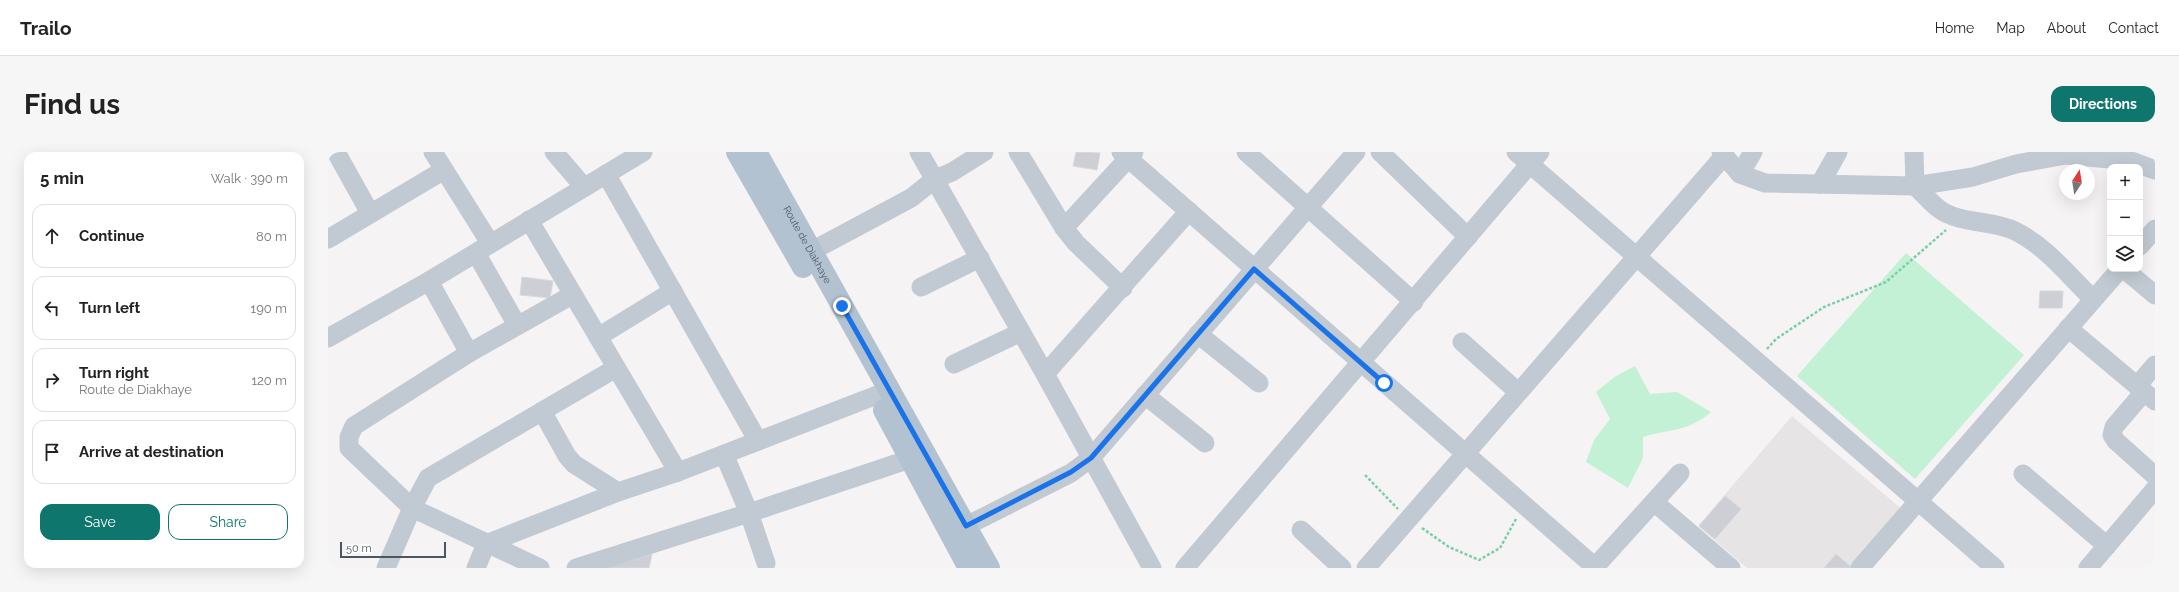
<!DOCTYPE html>
<meta charset="utf-8">
<style>
:root{--surface:#fff;--page:#f6f6f6;--text:#222;--muted:#767676;--line:#e0e0e0;--accent:#0f766e}
body{margin:0;font-family:Raleway,sans-serif;background:var(--page);color:var(--text)}
.controls{position:absolute;right:12px;top:12px;display:grid;overflow:hidden;border-radius:8px;box-shadow:0 4px 16px #0002}
.controls button{width:36px;height:36px;display:grid;place-items:center;padding:0;border:0;border-bottom:1px solid var(--line);background:var(--surface);color:var(--text);font:20px sans-serif}
.compass{position:absolute;left:1731px;top:12px;width:36px;height:36px;border-radius:50%;background:var(--surface);box-shadow:0 4px 16px #0002;rotate:12deg}
.scale{position:absolute;left:12px;bottom:10px;width:106px;box-sizing:border-box;padding-left:4px;border:2px solid #4a5661;border-top:0;font-size:11px;line-height:14px;white-space:nowrap;color:#4a5661;-webkit-text-stroke:3px #fff;paint-order:stroke}
.stop{position:absolute;width:12px;height:12px;margin:-9px;border:3px solid #1a73e8;border-radius:50%;background:#fff}
.stop.end{background:#1a73e8;border-color:#fff;box-shadow:0 1px 4px #0008}
.list{margin:0;padding:0;list-style:none}
h2{display:flex;justify-content:space-between;align-items:center;height:52px;margin:0;padding:0 16px;font-size:17px}
h2 small{font-size:13px;font-weight:400;color:var(--muted)}
.list li{display:grid;grid-template-columns:26px 1fr auto;gap:12px;align-items:center;box-sizing:border-box;height:64px;margin:0 8px 8px;padding:0 8px;border:1px solid var(--line);border-radius:12px}
.list b{display:block;font-size:15px;white-space:nowrap}
.list p{margin:0;font-size:13px;white-space:nowrap;color:var(--muted)}
.list em{font-size:13px;font-style:normal;color:var(--muted)}
.actions{display:flex;gap:8px;padding:12px 16px}
.actions a{flex:1;padding:9px 0;border:1px solid var(--accent);border-radius:12px;text-align:center;font-size:14px;color:var(--accent)}
.actions .main{background:var(--accent);color:#fff}
.icon{flex:none;width:22px;height:22px;fill:none;stroke:currentColor;stroke-width:2;stroke-linecap:round;stroke-linejoin:round}
.map{position:relative;flex:none;width:1827px;height:416px;overflow:hidden;border-radius:12px}
header{display:flex;align-items:center;gap:24px;box-sizing:border-box;height:56px;padding:0 20px;background:var(--surface);border-bottom:1px solid var(--line)}
header strong{font-size:19px}
nav{display:flex;gap:22px;margin-inline-start:auto;font-size:14px}
.intro{display:flex;align-items:center;justify-content:space-between;box-sizing:border-box;height:96px;padding:0 24px}
h1{margin:0;font-size:28px}
.button{padding:10px 18px;border-radius:12px;background:var(--accent);color:#fff;font-size:14px;font-weight:700}
main{display:flex;gap:24px;padding:0 24px}
aside{flex:1;background:var(--surface);border-radius:12px;box-shadow:0 4px 16px #0002}
.map>svg:first-child{display:block}
</style>
<header>
<strong>Trailo</strong>
<nav><a>Home</a><a>Map</a><a>About</a><a>Contact</a></nav>
</header>
<div class="intro"><h1>Find us</h1><a class="button">Directions</a></div>
<main>
<aside>
<h2>5 min<small>Walk · 390 m</small></h2>
<ul class="list">
<li><svg class="icon" aria-label="ahead" viewBox="0 0 24 24"><path d="M12 20V5M6 11l6-6 6 6"/></svg><div><b>Continue</b></div><em>80 m</em></li>
<li><svg class="icon" aria-label="left" viewBox="0 0 24 24"><path d="M17 20v-9H6M10 6l-5 5 5 5"/></svg><div><b>Turn left</b></div><em>190 m</em></li>
<li><svg class="icon" aria-label="right" viewBox="0 0 24 24"><path d="M7 20v-9h11M14 6l5 5-5 5"/></svg><div><b>Turn right</b><p>Route de Diakhaye</p></div><em>120 m</em></li>
<li><svg class="icon" aria-label="arrive" viewBox="0 0 24 24"><path d="M6 21V4h12l-3 4 3 4H6"/></svg><div><b>Arrive at destination</b></div></li>
</ul>
<div class="actions"><a class="main">Save</a><a>Share</a></div>
</aside>
<div class="map">
<svg width="1827" height="416" viewBox="0 0 1827 416">
<rect width="100%" height="100%" fill="#f5f3f3"/>
<polygon fill="#e6e4e5" points="1464,264 1576,359 1527,416 1419,416 1370,374"/>
<g fill="#c3f1d5">
<polygon points="1578,101 1696,203 1587,327 1469,224"/>
<path d="M1307 214 1322 242 1349 240 1383 260C1358 281 1343 276 1315 285V306L1300 336 1258 310 1266 288 1282 267 1268 240 1288 224Z"/>
</g>
<g fill="#cdcfd5" stroke="#d7d9de">
<polygon points="748,0 772,1 769,18 745,14"/>
<polygon points="194,125 225,129 222,146 192,143"/>
<polygon points="1712,139 1735,139 1734,156 1711,156"/>
<polygon points="1397,344 1413,357 1387,387 1371,374"/>
<polygon points="324,402 321,416 266,416 304,408"/>
<polygon points="1508,402 1523,415 1523,416 1496,416"/>
</g>
<g fill="none" stroke-linecap="round" stroke-linejoin="round">
<g stroke="#7ad0a6" stroke-width="2.5" stroke-dasharray="3 2" stroke-linecap="butt">
<polyline points="1439,197 1448,187 1496,155 1558,130 1618,78"/>
<polyline points="1037,323 1070,357"/>
<polyline points="1094,376 1121,395 1151,408 1172,396 1188,367"/>
</g>
<g stroke="#c1cad2" stroke-width="19">
<polyline points="8,0 42,61"/>
<polyline points="105,0 162,91"/>
<polyline points="226,0 256,35"/>
<polyline points="591,0 717,222 824,416"/>
<polyline points="690,0 736,76 748,91 795,136"/>
<polyline points="793,0 1268,416"/>
<polyline points="918,0 1086,150"/>
<polyline points="1052,0 1140,85"/>
<polyline points="1188,0 1667,416"/>
<polyline points="1393,0 1412,22 1437,31 1587,34 1645,25 1688,12 1738,3 1803,9 1827,18"/>
<path d="M1586 0 1587 34C1595 41 1603 51 1611 57 1631 72 1665 68 1687 79 1718 94 1741 124 1765 147"/>
<polyline points="278,22 430,289"/>
<polyline points="1412,22 1425,0"/>
<polyline points="1492,32 1510,0"/>
<polyline points="201,68 350,320"/>
<polyline points="736,76 806,0"/>
<polyline points="0,87 116,18"/>
<polyline points="1812,94 1827,77"/>
<polyline points="484,99 583,46 607,27 624,20 656,0"/>
<polyline points="148,101 189,173"/>
<polyline points="1796,117 1827,143"/>
<polyline points="101,129 141,201"/>
<polyline points="593,135 652,106"/>
<polyline points="1740,176 1827,249"/>
<polyline points="870,182 931,231"/>
<polyline points="270,185 345,139"/>
<polyline points="0,186 101,129 315,0"/>
<polyline points="1134,190 1190,240"/>
<polyline points="626,212 693,180"/>
<polyline points="717,222 861,59"/>
<polyline points="1809,234 1827,213"/>
<polyline points="1816,240 1786,275 1784,283 1788,289 1827,324"/>
<polyline points="817,243 877,291"/>
<polyline points="214,259 239,304 246,312 290,340"/>
<polyline points="396,302 421,361 438,411"/>
<polyline points="1695,322 1779,394"/>
<polyline points="1326,350 1403,416"/>
<polyline points="638,374 743,321 763,306 1028,0"/>
<polyline points="973,378 1014,416"/>
<polyline points="58,416 84,356 100,326 288,216"/>
<polyline points="148,416 158,392 290,340 350,320 549,243"/>
<polyline points="212,416 84,356 21,296 21,285 26,274 141,201 244,143"/>
<polyline points="248,416 421,361 582,307"/>
<polyline points="857,416 1212,0"/>
<polyline points="1038,416 1396,4"/>
<polyline points="1266,416 1352,321"/>
<polyline points="1532,416 1792,117"/>
<polyline points="1760,416 1827,337"/>
</g>
<g stroke="#b3c2d1" stroke-width="22">
<polyline points="409,0 475,115"/>
<path id="s1" d="M428 0 661 416"/>
<polyline points="556,258 641,416"/>
</g>
</g>
<g fill="none" stroke-linecap="round" stroke-linejoin="round">
<polyline stroke="#1a73e8" stroke-width="5" points="514,154 638,374 743,320 763,306 926,117 1056,231"/>
</g>
<g text-anchor="middle" stroke-width="3" stroke-linejoin="round" paint-order="stroke">
<g font-size="10" fill="#4a5661" stroke="#fff">
<text dy="4" stroke="none"><textPath href="#s1" startOffset="106">Route de Diakhaye</textPath></text>
</g>
</g>
</svg>
<div class="controls">
<button>+</button>
<button>−</button>
<button><svg class="icon" aria-label="layers" viewBox="0 0 24 24"><path d="M12 4l9 5-9 5-9-5zM3 14l9 5 9-5"/></svg></button>
</div>
<svg class="compass" viewBox="-18 -18 36 36"><path d="M0-13l5 13h-10z" fill="#e53935"/><path d="M0 13l5-13h-10z" fill="#767676"/></svg>
<div class="scale">50 m</div>
<div class="stop" style="left:1056px;top:231px"></div>
<div class="stop end" style="left:514px;top:154px"></div>
</div>
</main>
